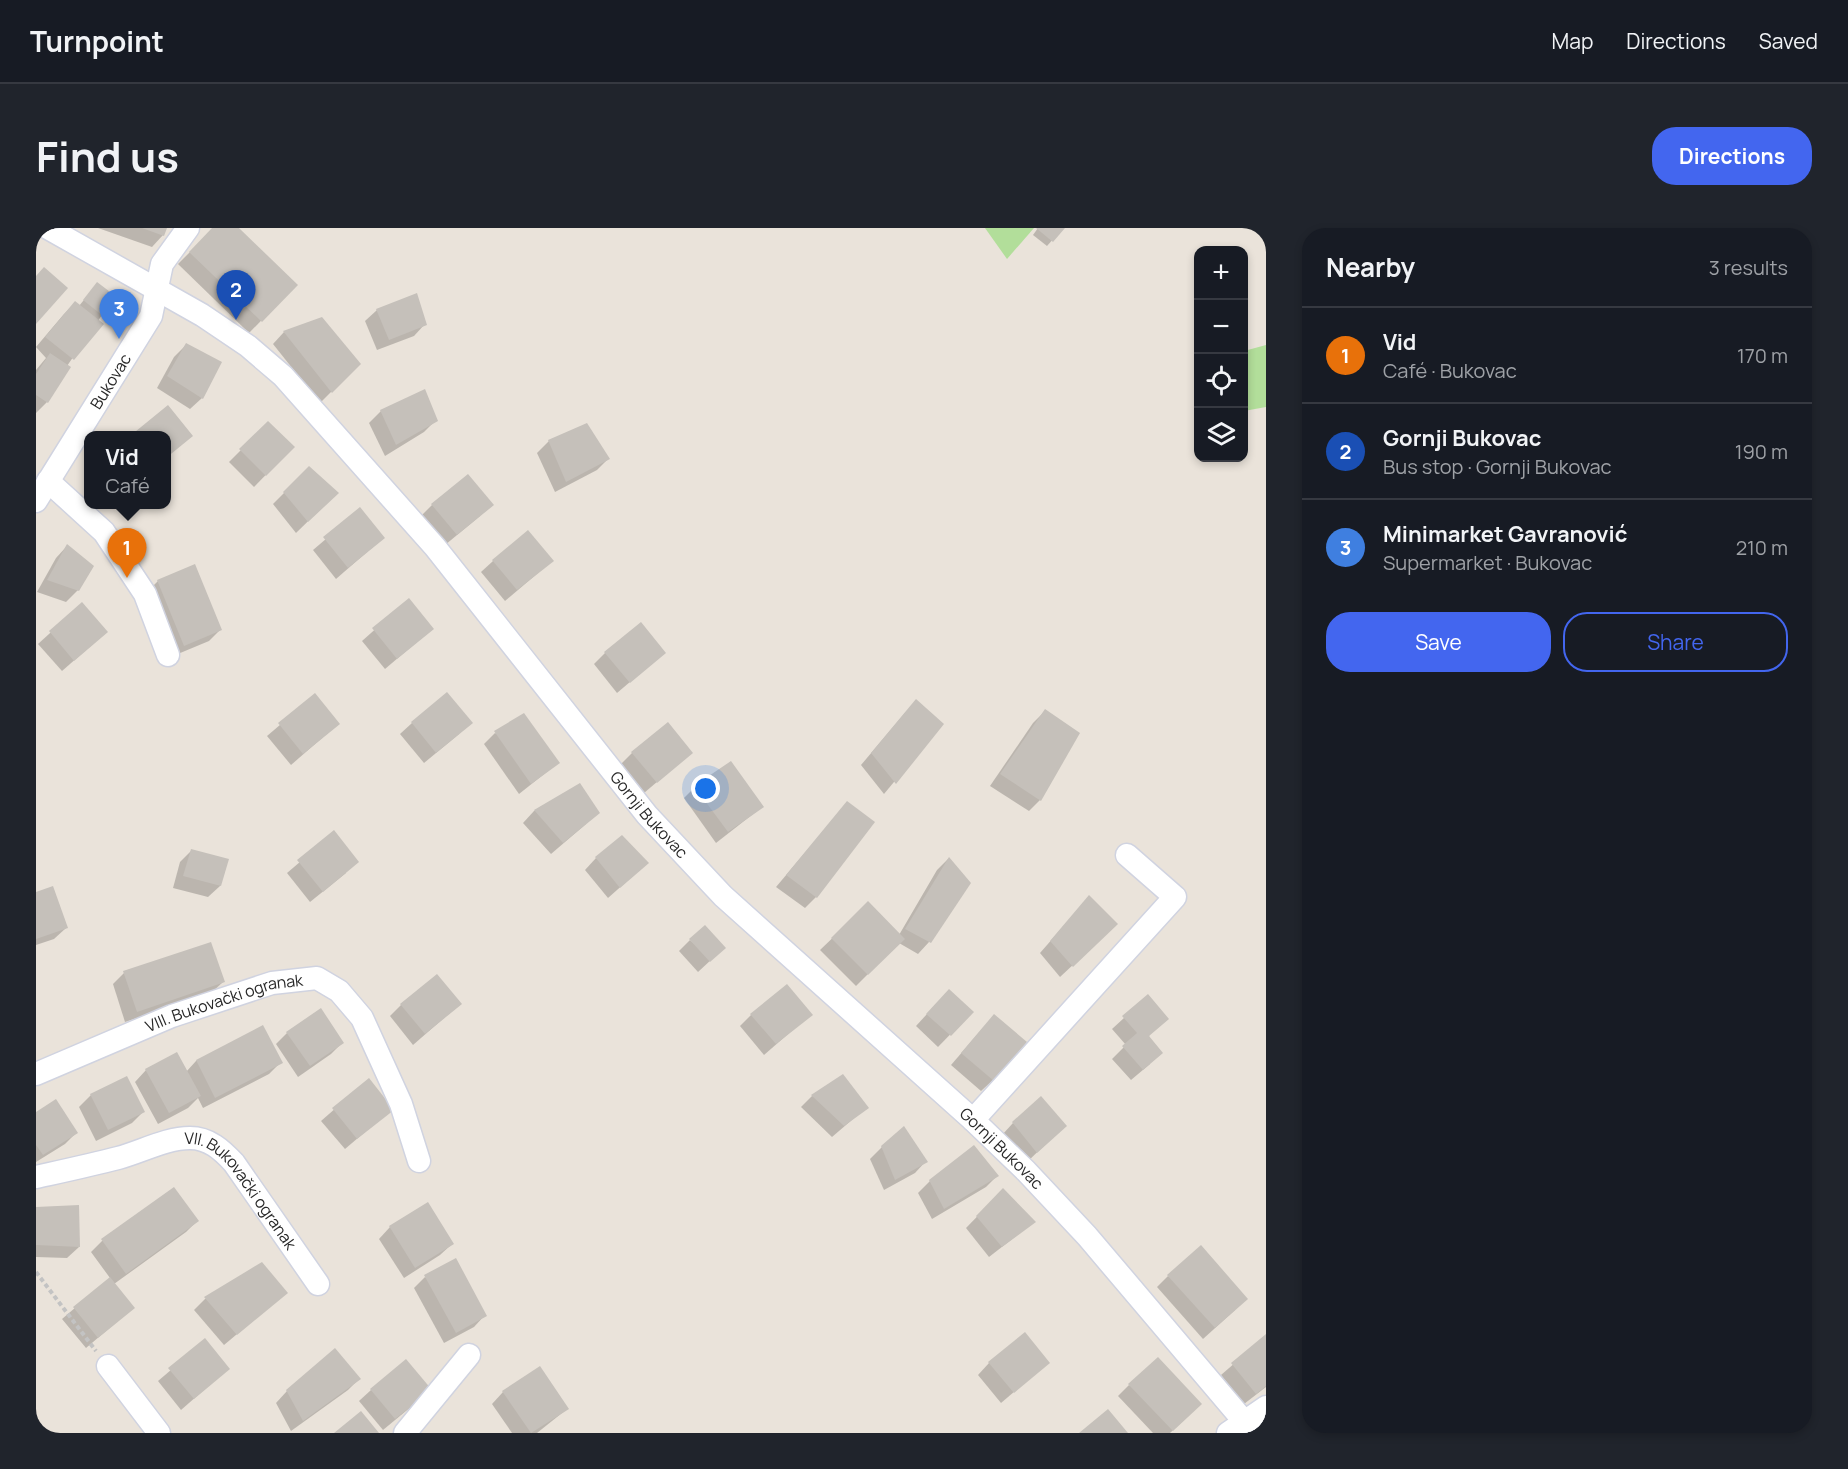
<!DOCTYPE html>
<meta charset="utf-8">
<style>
:root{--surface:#171b24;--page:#20242c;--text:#f1f3f6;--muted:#9ea1a6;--line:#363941;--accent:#4366ef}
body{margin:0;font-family:Manrope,sans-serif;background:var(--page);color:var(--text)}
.controls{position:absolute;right:18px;top:18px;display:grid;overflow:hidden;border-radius:12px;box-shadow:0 3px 9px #0003}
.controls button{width:54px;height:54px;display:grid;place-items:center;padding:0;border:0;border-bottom:2px solid var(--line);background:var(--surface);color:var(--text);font:30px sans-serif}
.you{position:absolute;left:670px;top:561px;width:21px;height:21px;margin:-15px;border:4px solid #fff;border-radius:50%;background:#1a73e8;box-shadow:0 0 0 9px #1a73e833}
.badge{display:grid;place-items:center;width:39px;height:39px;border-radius:50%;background:var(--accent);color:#fff;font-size:20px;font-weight:700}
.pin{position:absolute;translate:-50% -50px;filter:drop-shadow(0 2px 3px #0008)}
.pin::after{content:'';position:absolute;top:32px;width:21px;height:18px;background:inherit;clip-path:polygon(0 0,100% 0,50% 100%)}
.popup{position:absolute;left:48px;top:203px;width:87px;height:78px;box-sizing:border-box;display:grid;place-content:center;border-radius:12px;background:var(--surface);filter:drop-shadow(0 2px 4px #0005);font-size:20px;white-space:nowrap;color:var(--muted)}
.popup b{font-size:22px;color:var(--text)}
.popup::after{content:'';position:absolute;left:50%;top:100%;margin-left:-12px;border:12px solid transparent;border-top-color:var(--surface)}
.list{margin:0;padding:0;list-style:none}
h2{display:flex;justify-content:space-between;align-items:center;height:78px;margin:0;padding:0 24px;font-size:26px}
h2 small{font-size:20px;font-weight:400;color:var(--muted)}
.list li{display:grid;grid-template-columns:39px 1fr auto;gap:18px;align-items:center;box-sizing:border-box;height:96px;padding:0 24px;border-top:2px solid var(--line)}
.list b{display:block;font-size:22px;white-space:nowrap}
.list p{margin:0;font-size:20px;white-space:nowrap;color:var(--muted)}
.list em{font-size:20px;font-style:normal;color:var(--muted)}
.actions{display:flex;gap:12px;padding:18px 24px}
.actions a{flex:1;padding:14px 0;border:2px solid var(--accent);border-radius:24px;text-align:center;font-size:21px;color:var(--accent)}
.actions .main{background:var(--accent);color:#fff}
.icon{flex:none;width:33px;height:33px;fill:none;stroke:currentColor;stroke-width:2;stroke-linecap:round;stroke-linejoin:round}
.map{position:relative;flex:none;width:1230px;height:1205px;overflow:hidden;border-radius:24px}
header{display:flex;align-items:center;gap:36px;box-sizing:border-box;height:84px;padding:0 30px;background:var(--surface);border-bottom:2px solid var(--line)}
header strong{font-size:28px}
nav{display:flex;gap:33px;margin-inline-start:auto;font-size:21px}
.intro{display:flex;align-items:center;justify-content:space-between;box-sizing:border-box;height:144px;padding:0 36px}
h1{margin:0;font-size:42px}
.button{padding:15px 27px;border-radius:24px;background:var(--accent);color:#fff;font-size:21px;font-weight:700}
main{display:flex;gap:36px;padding:0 36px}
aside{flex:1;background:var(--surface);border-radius:24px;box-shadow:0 3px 9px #0003}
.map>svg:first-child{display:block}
</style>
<header>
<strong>Turnpoint</strong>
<nav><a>Map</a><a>Directions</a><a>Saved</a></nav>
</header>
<div class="intro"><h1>Find us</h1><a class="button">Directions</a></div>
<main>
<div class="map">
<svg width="1230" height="1205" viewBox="0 0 1230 1205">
<rect width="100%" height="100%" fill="#eae3da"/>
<g fill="#b2de9a">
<polygon points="949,0 998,0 971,31"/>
<polygon points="1230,117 1230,179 1208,183 1208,123"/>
</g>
<g fill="#0003">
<polygon points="62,0 130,0 127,7 116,19"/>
<polygon points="178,0 200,0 260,57 213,105 142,36"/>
<polygon points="1002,0 1027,0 1011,18 997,7"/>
<polygon points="56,62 66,87 31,138 11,174 0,185 0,142 10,130 0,119 28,86 39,75 43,78"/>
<polygon points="341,82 389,96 378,108 341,122 329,93"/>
<polygon points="248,104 323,136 284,175 237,116"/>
<polygon points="150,117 166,170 154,181 121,160 138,129"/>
<polygon points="345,183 400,192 388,204 349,228 333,195"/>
<polygon points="232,195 257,219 218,259 193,234"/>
<polygon points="513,213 572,231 561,242 519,264 501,225"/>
<polygon points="273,240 301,265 260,305 237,276"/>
<polygon points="396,277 444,288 409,317 385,288"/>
<polygon points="324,282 347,310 300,351 277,322"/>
<polygon points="31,318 42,362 30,374 1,364 20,330"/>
<polygon points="457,333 516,333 469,373 445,344"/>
<polygon points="122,353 184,402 173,413 137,428 111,364"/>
<polygon points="372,372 396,401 349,441 326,413"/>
<polygon points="46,376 58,415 26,443 2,416"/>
<polygon points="569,425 628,425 581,465 558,436"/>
<polygon points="278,468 302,496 255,537 231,508"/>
<polygon points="1009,483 1004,572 993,583 954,558 997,495"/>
<polygon points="869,485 906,496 848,566 825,537"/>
<polygon points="376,495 423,506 388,535 364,506"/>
<polygon points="459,505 522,535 483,566 448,516"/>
<polygon points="596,525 655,525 608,565 585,536"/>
<polygon points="543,557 550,596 515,626 487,595 498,583"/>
<polygon points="659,559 726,579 680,615 648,570"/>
<polygon points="811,575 780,669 769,680 740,659"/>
<polygon points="298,605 310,645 274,674 251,645"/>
<polygon points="155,623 191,632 184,658 172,669 137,660 144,634"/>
<polygon points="560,630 599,646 572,670 549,642"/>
<polygon points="912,631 933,655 893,714 882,726 863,715 820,758 784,722 832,676 863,707 901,642"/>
<polygon points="0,666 30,700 18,711 0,717"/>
<polygon points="1053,669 1069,707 1024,749 1004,725"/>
<polygon points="654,712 676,731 662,744 643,723"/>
<polygon points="88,745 187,754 175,765 89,794 77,756"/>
<polygon points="1112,768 1114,836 1095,852 1076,831 1090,817 1076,801"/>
<polygon points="902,774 936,784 902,819 880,798"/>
<polygon points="424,776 377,817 354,788 365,777"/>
<polygon points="715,787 774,787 728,827 704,798"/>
<polygon points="227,799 245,834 233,846 167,880 162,870 152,880 122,896 99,854 110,842 150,844 160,833"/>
<polygon points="947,800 957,852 945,863 915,837"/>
<polygon points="251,805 306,815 295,826 262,849 240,816"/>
<polygon points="90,850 107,884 96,895 60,913 43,879 55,867"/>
<polygon points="332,852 356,881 309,921 285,893"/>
<polygon points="776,868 831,879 796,909 765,879"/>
<polygon points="0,885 40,905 29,916 0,934"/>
<polygon points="977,895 1017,909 989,936 966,907"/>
<polygon points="846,919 890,933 879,945 848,962 834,931"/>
<polygon points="961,948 950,959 896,991 882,965 894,953"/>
<polygon points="967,962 998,994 953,1029 930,1000"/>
<polygon points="0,980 43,1019 31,1030 0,1029"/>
<polygon points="161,993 150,1004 78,1056 97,1080 50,1120 26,1091 74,1050 55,1024 66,1013"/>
<polygon points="354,999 416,1016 404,1027 368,1050 343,1011"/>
<polygon points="226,1036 250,1065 188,1117 158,1082 169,1071"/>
<polygon points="1132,1048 1199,1082 1167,1111 1121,1059"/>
<polygon points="389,1049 449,1087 438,1099 408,1115 378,1060"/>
<polygon points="1230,1108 1230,1159 1208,1176 1185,1147"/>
<polygon points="169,1113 192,1141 145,1182 122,1153"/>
<polygon points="953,1135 1012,1135 965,1175 942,1147"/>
<polygon points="323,1151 312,1162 255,1203 240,1175 251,1163"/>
<polygon points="1093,1157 1153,1187 1134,1205 1117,1205 1082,1168"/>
<polygon points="335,1162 382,1173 347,1202 323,1173"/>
<polygon points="467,1164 531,1181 501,1205 476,1205 456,1176"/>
</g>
<g fill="#c5c0ba">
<polygon points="106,0 131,0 128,8"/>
<polygon points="176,0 203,0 262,57 226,94 153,24"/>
<polygon points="1000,0 1029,0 1017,14"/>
<polygon points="8,39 32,60 0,96 0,48"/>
<polygon points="61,54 82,70 67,88 47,72"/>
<polygon points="381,65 391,97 353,112 340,81"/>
<polygon points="39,73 68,96 38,132 9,109"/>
<polygon points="286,89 325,136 296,165 247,103"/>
<polygon points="150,115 186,134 167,171 131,148"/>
<polygon points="14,125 35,139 12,175 0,167 0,146"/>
<polygon points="389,161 402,193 360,217 344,182"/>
<polygon points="132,177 157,208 130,230 130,208 94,208"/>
<polygon points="232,193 259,219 230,248 203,221"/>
<polygon points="551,195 574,231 530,254 512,212"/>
<polygon points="273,238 303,265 272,294 247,264"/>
<polygon points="432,246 458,277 421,307 395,276"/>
<polygon points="324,279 349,310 312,340 287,309"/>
<polygon points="492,302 518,333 481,362 456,332"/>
<polygon points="31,316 58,338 43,363 11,352"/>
<polygon points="159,336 186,402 148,418 121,352"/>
<polygon points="373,370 398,401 361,431 336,400"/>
<polygon points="46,374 72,404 38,433 13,403"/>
<polygon points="605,394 630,425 594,455 568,424"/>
<polygon points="411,464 437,495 400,525 375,494"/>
<polygon points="279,465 304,496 267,526 242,495"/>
<polygon points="880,471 908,496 860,556 835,525"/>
<polygon points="1009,481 1044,505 1005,573 964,546"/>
<polygon points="488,485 524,535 495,556 458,503"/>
<polygon points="632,494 657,525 621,555 595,524"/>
<polygon points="695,533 728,579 692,604 658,558"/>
<polygon points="544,555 564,585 527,615 498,582"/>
<polygon points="811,573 839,594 781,670 750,647"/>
<polygon points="298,602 323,634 287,664 261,632"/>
<polygon points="586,607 613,635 584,660 559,629"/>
<polygon points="155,621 193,631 185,658 147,648"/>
<polygon points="913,629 935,655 895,715 869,701"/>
<polygon points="17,658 32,700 0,711 0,664"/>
<polygon points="1053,667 1082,696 1037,739 1014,713"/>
<polygon points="832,673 869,711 832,747 795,710"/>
<polygon points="669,697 690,720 674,734 653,711"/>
<polygon points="175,714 189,754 101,784 87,743"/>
<polygon points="401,746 426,776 389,806 364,776"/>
<polygon points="751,756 777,787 740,816 714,786"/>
<polygon points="913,761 938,784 915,808 890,786"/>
<polygon points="1112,766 1133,791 1113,808 1127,825 1107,842 1086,818 1101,805 1086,788"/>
<polygon points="285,780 308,815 274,838 250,804"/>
<polygon points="958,786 991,814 958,853 925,825"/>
<polygon points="227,797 247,835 179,870 160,832"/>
<polygon points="141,824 165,868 133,885 109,841"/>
<polygon points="807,846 833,880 808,898 775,867"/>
<polygon points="91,848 109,884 72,902 54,866"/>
<polygon points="333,850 358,882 321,911 296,880"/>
<polygon points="1005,868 1031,898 1001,925 976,894"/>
<polygon points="20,871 42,905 7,927 0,917 0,884"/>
<polygon points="868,898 892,934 859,952 845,918"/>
<polygon points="938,917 963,948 908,981 893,952"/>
<polygon points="138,959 163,993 90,1046 65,1011"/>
<polygon points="967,960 1000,994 966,1019 940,988"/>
<polygon points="392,974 418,1016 379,1040 353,998"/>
<polygon points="43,977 44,1019 0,1017 0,979"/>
<polygon points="1165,1017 1212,1071 1179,1100 1131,1047"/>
<polygon points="420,1030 451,1088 420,1105 388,1047"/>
<polygon points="226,1034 252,1065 201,1107 168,1069"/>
<polygon points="74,1049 99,1080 62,1110 37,1079"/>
<polygon points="989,1104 1014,1135 978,1165 952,1134"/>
<polygon points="1230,1106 1230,1158 1220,1166 1195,1135"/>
<polygon points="169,1110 194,1141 158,1171 132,1140"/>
<polygon points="299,1120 325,1151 267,1193 250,1162"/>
<polygon points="1122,1129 1166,1176 1137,1203 1092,1156"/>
<polygon points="370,1131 396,1162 359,1191 334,1161"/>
<polygon points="504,1138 533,1181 495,1205 466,1163"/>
<polygon points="1072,1181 1092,1205 1043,1205"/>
<polygon points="325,1183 343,1205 298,1205"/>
</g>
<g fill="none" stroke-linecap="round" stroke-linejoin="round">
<defs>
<g id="minor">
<path id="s1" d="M12 0 166 87 212 118 247 148 399 319 611 587 687 668 937 892 990 943 1051 1008 1218 1205"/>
<polyline points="12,253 68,304 109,366 132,427"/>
<path id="s2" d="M0 273 115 88 126 36 152 0"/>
<path id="s3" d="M0 846 136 788 236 755 281 750 303 763 326 790 365 876 383 933"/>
<polyline points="937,892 1139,669 1091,627"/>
<path id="s4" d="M0 949C27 943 55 937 82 930 105 924 130 910 154 910 173 910 186 922 198 935L282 1056"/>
<polyline points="72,1138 123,1205"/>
<polyline points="369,1205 433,1127"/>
<polyline points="1192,1205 1230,1179"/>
</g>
</defs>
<use href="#minor" stroke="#d0d3e0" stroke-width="25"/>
<polyline stroke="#c3c3c3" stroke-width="4" stroke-dasharray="4.5 3" stroke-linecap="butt" points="0,1044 60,1123"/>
<use href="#minor" stroke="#fff" stroke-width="22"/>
</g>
<g text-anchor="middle" stroke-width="6" stroke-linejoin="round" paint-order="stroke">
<g font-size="16" fill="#282828" stroke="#fff">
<text dy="6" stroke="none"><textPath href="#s2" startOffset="141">Bukovac</textPath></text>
<text dy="6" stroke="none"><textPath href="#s1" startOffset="850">Gornji Bukovac</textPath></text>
<text dy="6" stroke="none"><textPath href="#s3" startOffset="202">VIII. Bukovački ogranak</textPath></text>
<text dy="6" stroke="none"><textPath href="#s1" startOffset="1336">Gornji Bukovac</textPath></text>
<text dy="6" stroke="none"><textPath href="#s4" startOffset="234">VII. Bukovački ogranak</textPath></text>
</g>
</g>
</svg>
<div class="controls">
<button>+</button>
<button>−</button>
<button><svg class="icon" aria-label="locate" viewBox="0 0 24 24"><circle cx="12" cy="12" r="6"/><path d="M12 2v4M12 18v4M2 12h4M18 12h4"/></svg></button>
<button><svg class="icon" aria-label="layers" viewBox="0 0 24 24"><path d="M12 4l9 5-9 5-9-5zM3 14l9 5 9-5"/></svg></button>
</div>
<div class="you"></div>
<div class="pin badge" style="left:91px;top:350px;background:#e8710a">1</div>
<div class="popup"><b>Vid</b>Café</div>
<div class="pin badge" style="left:200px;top:92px;background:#1a4fb4">2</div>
<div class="pin badge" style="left:83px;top:111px;background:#3f7fe0">3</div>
</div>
<aside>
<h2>Nearby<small>3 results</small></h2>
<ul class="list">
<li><span class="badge" style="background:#e8710a">1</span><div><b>Vid</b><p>Café · Bukovac</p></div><em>170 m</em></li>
<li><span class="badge" style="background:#1a4fb4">2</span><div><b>Gornji Bukovac</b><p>Bus stop · Gornji Bukovac</p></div><em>190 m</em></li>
<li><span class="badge" style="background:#3f7fe0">3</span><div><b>Minimarket Gavranović</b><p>Supermarket · Bukovac</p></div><em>210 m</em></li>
</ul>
<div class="actions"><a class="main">Save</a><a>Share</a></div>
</aside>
</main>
